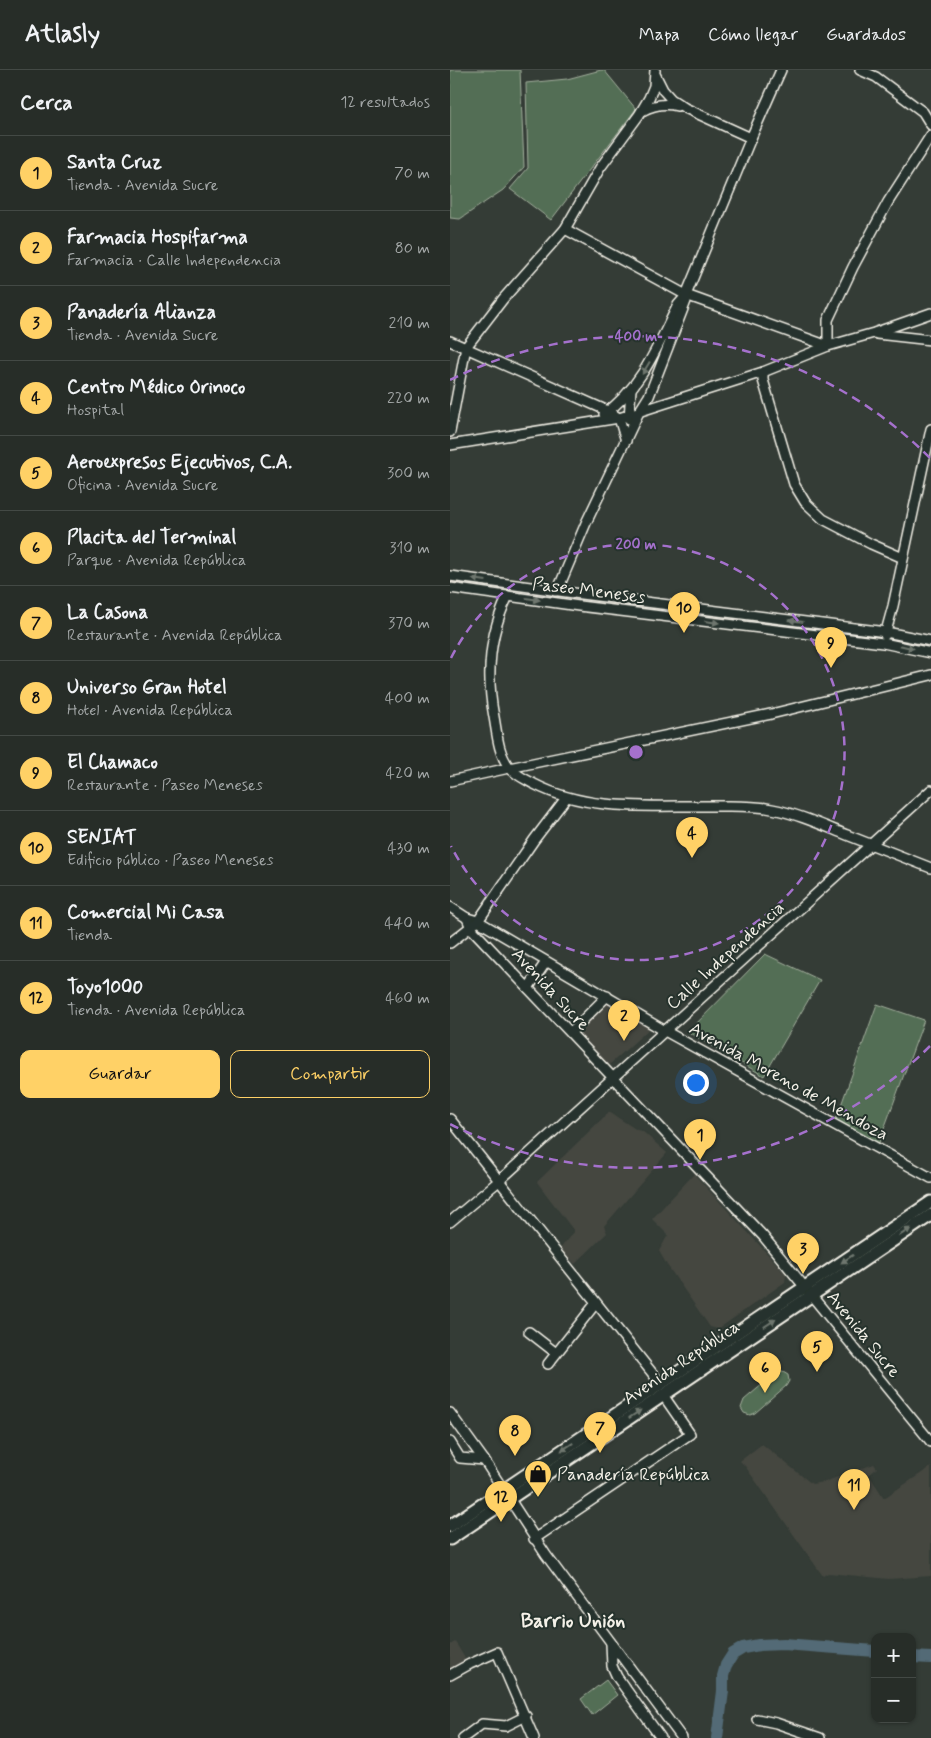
<!DOCTYPE html>
<html lang="es">
<meta charset="utf-8">
<style>
:root{--surface:#272d28;--page:#333934;--text:#f1f3f6;--muted:#a4a8a8;--line:#434945;--accent:#ffd166}
body{margin:0;font-family:Mynerve,sans-serif;background:var(--page);color:var(--text)}
.controls{position:absolute;right:15px;bottom:15px;display:grid;overflow:hidden;border-radius:10px;box-shadow:0 1px 4px #0004}
.controls button{width:45px;height:45px;display:grid;place-items:center;padding:0;border:0;border-bottom:1px solid var(--line);background:var(--surface);color:var(--text);font:25px sans-serif}
.you{position:absolute;left:245px;top:1012px;width:18px;height:18px;margin:-12px;border:4px solid #fff;border-radius:50%;background:#1a73e8;box-shadow:0 0 0 8px #1a73e833}
.badge{display:grid;place-items:center;width:32px;height:32px;border-radius:50%;background:var(--accent);color:#111;font-size:16px;font-weight:700}
.pin{position:absolute;translate:-50% -41px;filter:drop-shadow(0 1px 2px #0008)}
.pin::after{content:'';position:absolute;top:26px;width:18px;height:15px;background:inherit;clip-path:polygon(0 0,100% 0,50% 100%)}
.list{margin:0;padding:0;list-style:none}
h2{display:flex;justify-content:space-between;align-items:center;height:65px;margin:0;padding:0 20px;font-size:21px}
h2 small{font-size:16px;font-weight:400;color:var(--muted)}
.list li{display:grid;grid-template-columns:32px 1fr auto;gap:15px;align-items:center;box-sizing:border-box;height:75px;padding:0 20px;border-top:1px solid var(--line)}
.list b{display:block;font-size:19px;white-space:nowrap}
.list p{margin:0;font-size:16px;white-space:nowrap;color:var(--muted)}
.list em{font-size:16px;font-style:normal;color:var(--muted)}
.actions{display:flex;gap:10px;padding:15px 20px}
.actions a{flex:1;padding:11px 0;border:1px solid var(--accent);border-radius:10px;text-align:center;font-size:18px;color:var(--accent)}
.actions .main{background:var(--accent);color:#111}
.map{position:relative;flex:none;width:481px;height:1668px;overflow:hidden}
header{display:flex;align-items:center;gap:30px;box-sizing:border-box;height:70px;padding:0 25px;background:var(--surface);border-bottom:1px solid var(--line)}
header strong{font-size:24px}
nav{display:flex;gap:28px;margin-inline-start:auto;font-size:18px}
main{display:flex}
aside{flex:1;background:var(--surface)}
.map>svg:first-child{display:block}
</style>
<header>
<strong>Atlasly</strong>
<nav><a>Mapa</a><a>Cómo llegar</a><a>Guardados</a></nav>
</header>
<main>
<aside>
<h2>Cerca<small>12 resultados</small></h2>
<ul class="list">
<li><span class="badge">1</span><div><b>Santa Cruz</b><p>Tienda · Avenida Sucre</p></div><em>70 m</em></li>
<li><span class="badge">2</span><div><b>Farmacia Hospifarma</b><p>Farmacia · Calle Independencia</p></div><em>80 m</em></li>
<li><span class="badge">3</span><div><b>Panadería Alianza</b><p>Tienda · Avenida Sucre</p></div><em>210 m</em></li>
<li><span class="badge">4</span><div><b>Centro Médico Orinoco</b><p>Hospital</p></div><em>220 m</em></li>
<li><span class="badge">5</span><div><b>Aeroexpresos Ejecutivos, C.A.</b><p>Oficina · Avenida Sucre</p></div><em>300 m</em></li>
<li><span class="badge">6</span><div><b>Placita del Terminal</b><p>Parque · Avenida República</p></div><em>310 m</em></li>
<li><span class="badge">7</span><div><b>La Casona</b><p>Restaurante · Avenida República</p></div><em>370 m</em></li>
<li><span class="badge">8</span><div><b>Universo Gran Hotel</b><p>Hotel · Avenida República</p></div><em>400 m</em></li>
<li><span class="badge">9</span><div><b>El Chamaco</b><p>Restaurante · Paseo Meneses</p></div><em>420 m</em></li>
<li><span class="badge">10</span><div><b>SENIAT</b><p>Edificio público · Paseo Meneses</p></div><em>430 m</em></li>
<li><span class="badge">11</span><div><b>Comercial Mi Casa</b><p>Tienda</p></div><em>440 m</em></li>
<li><span class="badge">12</span><div><b>Toyo1000</b><p>Tienda · Avenida República</p></div><em>460 m</em></li>
</ul>
<div class="actions"><a class="main">Guardar</a><a>Compartir</a></div>
</aside>
<div class="map">
<svg width="481" height="1668" viewBox="0 0 481 1668">
<rect width="100%" height="100%" fill="#343c36"/>
<filter id="ink" filterUnits="userSpaceOnUse"><feTurbulence type="fractalNoise" baseFrequency=".02" numOctaves="2"/><feDisplacementMap in="SourceGraphic" scale="10" xChannelSelector="R" yChannelSelector="G"/><feConvolveMatrix kernelMatrix="1 2 1 2 8 2 1 2 1" color-interpolation-filters="sRGB"/></filter>
<g filter="url(#ink)">
<g fill="#454740">
<polygon points="158,933 200,958 158,996 128,962"/>
<polygon points="159,1042 187,1060 192,1061 217,1083 154,1156 157,1163 125,1194 110,1179 124,1161 87,1112"/>
<polygon points="244,1104 336,1204 335,1212 268,1259 260,1257 217,1195 209,1181 218,1165 202,1149"/>
<polygon points="312,1374 362,1414 374,1412 424,1394 427,1398 419,1405 434,1428 481,1397 481,1506 439,1509 378,1503 373,1506 295,1396 290,1391"/>
<polygon points="5,1572 16,1590 0,1600 0,1575"/>
</g>
<g fill="#536e55" stroke="#a4b09e">
<polygon points="0,0 70,0 74,97 53,120 10,149 0,148"/>
<polygon points="151,0 154,0 186,39 101,150 60,119 78,98 76,13 117,9"/>
<polygon points="315,884 370,910 314,1006 238,962"/>
<polygon points="427,934 474,950 427,1078 384,1055"/>
<polygon points="327,1302 333,1302 338,1305 339,1311 336,1316 305,1343 300,1345 294,1343 291,1338 294,1330"/>
<polygon points="156,1610 167,1625 142,1645 131,1629"/>
</g>
<g fill="none" stroke-linecap="round" stroke-linejoin="round">
<g stroke="#526a76" stroke-width="12">
<polyline points="462,1587 481,1588"/>
<polyline points="267,1668 273,1621 273,1606 276,1595 283,1584 293,1578 309,1575 334,1574 425,1581"/>
</g>
<defs>
<g id="minor">
<polyline points="410,0 426,7 473,42 481,55"/>
<polyline points="206,6 213,20 221,29 235,38 301,68"/>
<path d="M192 41C203 35 215 33 227 36"/>
<polyline points="115,159 236,225 378,276 378,250 403,197 438,132 481,65"/>
<polyline points="427,264 481,270"/>
<polyline points="0,271 158,341 169,348 176,371"/>
<polyline points="313,302 313,310 344,414 355,432 373,449 421,474 453,488"/>
<path d="M154 344C191 319 208 275 228 235L235 227"/>
<polyline points="179,349 181,319"/>
<polyline points="0,362 16,277 53,229 115,159 150,98 189,45 199,28 204,16 205,0"/>
<polyline points="0,375 169,348 313,302 378,276 424,263 481,243"/>
<polyline points="0,506 131,524 436,562 481,571"/>
<polyline points="0,518 129,536 433,573 481,583"/>
<polyline points="105,521 109,517 136,453 189,342 199,326 236,231 236,225 301,68 331,0"/>
<path d="M58 526C39 564 36 605 44 647 47 663 48 683 59 697 65 705 75 709 84 714 140 743 204 735 265 736 284 736 303 735 322 739 348 744 372 755 397 765 425 776 453 787 481 798"/>
<polyline points="435,565 443,536 481,359"/>
<polyline points="0,711 59,698 321,644 481,605"/>
<polyline points="0,837 17,848 28,851 215,961 481,1108"/>
<polyline points="17,848 21,858 313,1166 481,1372"/>
<polyline points="0,873 28,851 84,770 116,728"/>
<polyline points="78,918 96,892"/>
<polyline points="121,962 157,926"/>
<polyline points="0,1049 211,1314"/>
<polyline points="0,1152 50,1110 481,720"/>
<polyline points="79,1262 106,1283"/>
<polyline points="98,1294 146,1233"/>
<polyline points="0,1343 34,1390 96,1485 232,1668"/>
<polyline points="0,1372 10,1388 34,1390"/>
<polyline points="84,1469 240,1364 213,1325"/>
<polyline points="161,1573 162,1596 167,1607 211,1668"/>
<polyline points="0,1605 20,1594 47,1582 84,1668"/>
<polyline points="307,1649 326,1653 370,1668"/>
<polyline points="13,1668 32,1654 56,1656 76,1646"/>
</g>
<g id="major">
<polyline points="0,1456 481,1132"/>
<polyline points="0,1469 481,1145"/>
</g>
</defs>
<use href="#minor" stroke="#f4f1e8" stroke-width="12"/>
<use href="#major" stroke="#f4f1e8" stroke-width="15"/>
<use href="#minor" stroke="#26332d" stroke-width="9"/>
<use href="#major" stroke="#26332d" stroke-width="11"/>
</g>
<defs><path id="oneway-solid" d="M-6-.8H1V-3.2L6.5 0L1 3.2V.8H-6Z" transform="scale(1.25)"/></defs>
<g fill="#6e766e">
<use href="#oneway-solid" transform="translate(196 298) rotate(121)"/>
<use href="#oneway-solid" transform="translate(29 510) rotate(-172)"/>
<use href="#oneway-solid" transform="translate(83 529) rotate(8)"/>
<use href="#oneway-solid" transform="translate(346 551) rotate(-173)"/>
<use href="#oneway-solid" transform="translate(262 552) rotate(7)"/>
<use href="#oneway-solid" transform="translate(457 577) rotate(13)"/>
<use href="#oneway-solid" transform="translate(455 1162) rotate(-34)"/>
<use href="#oneway-solid" transform="translate(397 1189) rotate(146)"/>
<use href="#oneway-solid" transform="translate(320 1253) rotate(-34)"/>
<use href="#oneway-solid" transform="translate(185 1344) rotate(-34)"/>
<use href="#oneway-solid" transform="translate(117 1377) rotate(146)"/>
</g>
</g>
<g fill="none" stroke="#a571cd" stroke-width="2.5" stroke-dasharray="9 6">
<path d="M1 588A208 208 0 1 1 1 776"/>
<path d="M480 976A416 416 0 0 1 0 1054M0 310A416 416 0 0 1 480 388"/>
</g>
<defs>
<symbol id="shop-pin" viewBox="-11 -11 22 30"><path d="M0 17L-7.5 6A9.5 9.5 0 1 1 7.5 6Z" fill="#ffd166" stroke="#26332d"/><path d="M-5-2.5h2.3a2.7 3.5 0 0 1 5.4 0H5L5.5 6h-11ZM-1.5-2.5h3a1.5 2.3 0 0 0-3 0Z" fill="#111"/></symbol>
</defs>
<g fill-rule="evenodd">
<use href="#shop-pin" x="72" y="1388" width="32" height="43"/>
</g>
<g text-anchor="middle" stroke-width="4" stroke-linejoin="round" paint-order="stroke">
<g font-size="18" fill="#f4f1e8" stroke="#26332d">
<text transform="translate(139 520) rotate(7)" y="6">Paseo Meneses</text>
<text transform="translate(275 885) rotate(-42)" y="6">Calle Independencia</text>
<text transform="translate(101 919) rotate(47)" y="6">Avenida Sucre</text>
<text transform="translate(339 1011) rotate(29)" y="6">Avenida Moreno de Mendoza</text>
<text transform="translate(414 1264) rotate(51)" y="6">Avenida Sucre</text>
<text transform="translate(231 1292) rotate(-34)" y="6">Avenida República</text>
</g>
<g font-size="18" fill="#f4f1e8" stroke="#26332d" text-anchor="start">
<text x="107" y="1410">Panadería República</text>
</g>
<g font-size="20" font-weight="bold" fill="#f4f1e8" stroke="#26332d">
<text x="123" y="1557">Barrio Unión</text>
</g>
</g>
<circle cx="186" cy="682" r="8" fill="#a571cd" stroke="#26332d" stroke-width="2.5"/>
<g font-size="15" text-anchor="middle" font-weight="bold" fill="#a571cd" stroke="#26332d" stroke-width="4" stroke-linejoin="round" paint-order="stroke">
<text x="186" y="271">400 m</text>
<text x="186" y="479">200 m</text>
</g>
</svg>
<div class="controls">
<button>+</button>
<button>−</button>
</div>
<div class="you"></div>
<div class="pin badge" style="left:250px;top:1090px">1</div>
<div class="pin badge" style="left:174px;top:971px">2</div>
<div class="pin badge" style="left:353px;top:1204px">3</div>
<div class="pin badge" style="left:242px;top:788px">4</div>
<div class="pin badge" style="left:367px;top:1302px">5</div>
<div class="pin badge" style="left:315px;top:1323px">6</div>
<div class="pin badge" style="left:150px;top:1383px">7</div>
<div class="pin badge" style="left:65px;top:1386px">8</div>
<div class="pin badge" style="left:381px;top:598px">9</div>
<div class="pin badge" style="left:234px;top:563px">10</div>
<div class="pin badge" style="left:404px;top:1440px">11</div>
<div class="pin badge" style="left:51px;top:1452px">12</div>
</div>
</main>
